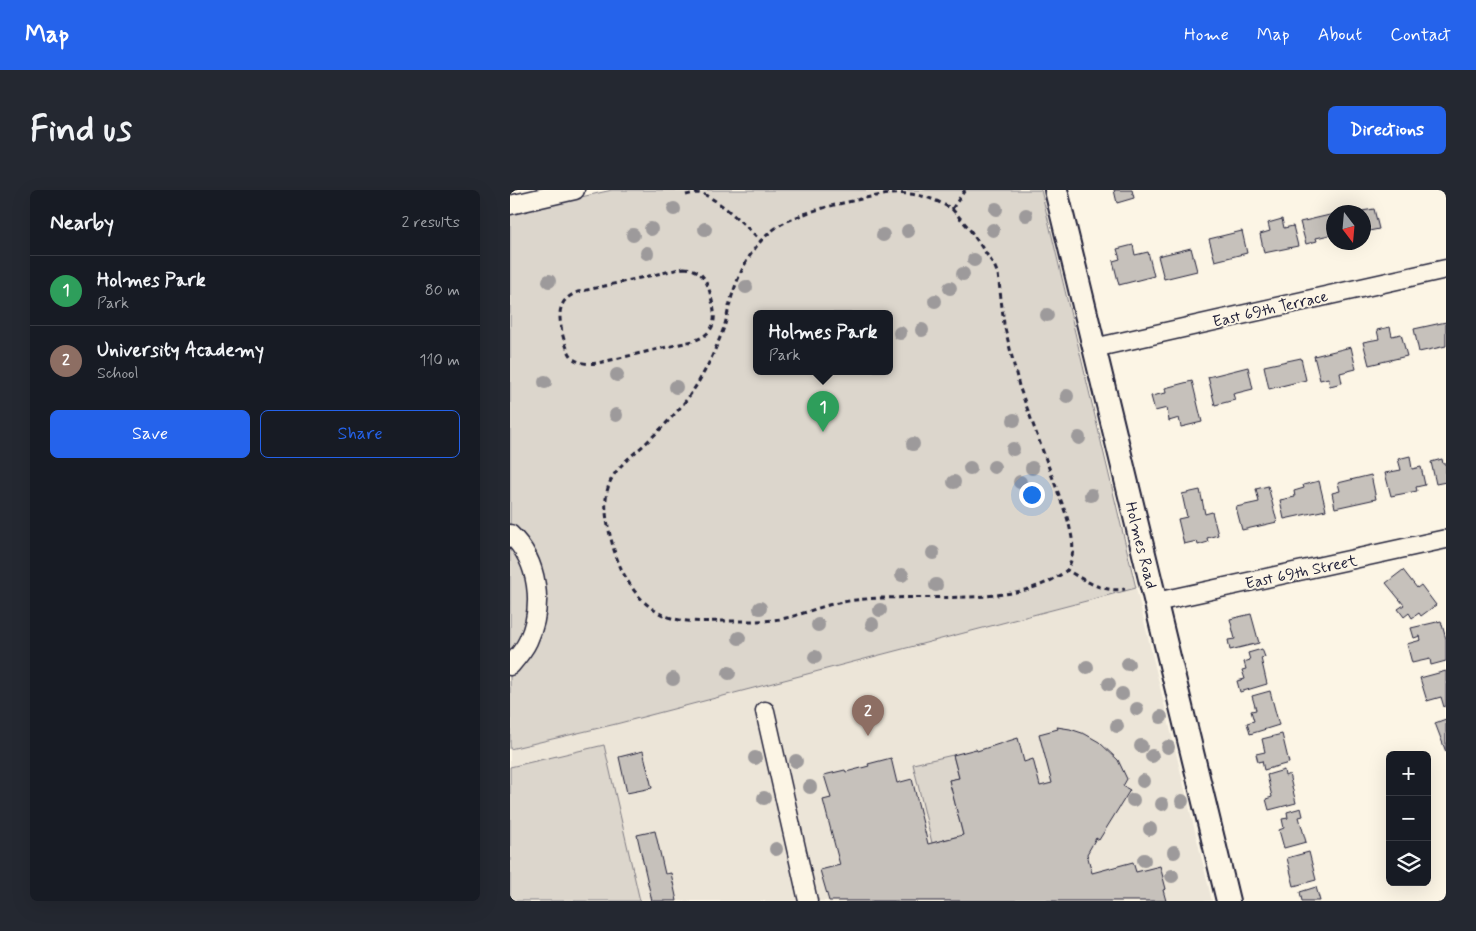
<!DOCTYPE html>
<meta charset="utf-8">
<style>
:root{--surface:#171b24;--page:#242831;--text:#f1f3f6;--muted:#9ea1a6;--line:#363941;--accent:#2563eb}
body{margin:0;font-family:Mynerve,sans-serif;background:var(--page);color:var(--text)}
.controls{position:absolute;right:15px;bottom:15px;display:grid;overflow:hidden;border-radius:8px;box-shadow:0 5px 20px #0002}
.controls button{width:45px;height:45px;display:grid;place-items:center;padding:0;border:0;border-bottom:1px solid var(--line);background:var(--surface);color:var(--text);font:25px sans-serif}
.compass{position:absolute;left:816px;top:15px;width:45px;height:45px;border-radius:50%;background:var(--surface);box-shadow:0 5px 20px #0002;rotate:164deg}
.you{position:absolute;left:521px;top:304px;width:18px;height:18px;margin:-12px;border:4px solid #fff;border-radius:50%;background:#1a73e8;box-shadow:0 0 0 8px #1a73e833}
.badge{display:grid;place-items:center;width:32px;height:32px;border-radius:50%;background:var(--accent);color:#fff;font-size:16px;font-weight:700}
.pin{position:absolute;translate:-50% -41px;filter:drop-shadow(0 1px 2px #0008)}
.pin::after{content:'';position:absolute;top:26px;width:18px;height:15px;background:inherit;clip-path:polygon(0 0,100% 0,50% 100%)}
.popup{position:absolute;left:243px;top:120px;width:140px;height:65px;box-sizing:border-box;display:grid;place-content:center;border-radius:8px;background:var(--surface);filter:drop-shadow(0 1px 4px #0005);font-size:16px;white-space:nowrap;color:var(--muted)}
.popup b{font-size:19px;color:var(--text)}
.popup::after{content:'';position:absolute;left:50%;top:100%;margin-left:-10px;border:10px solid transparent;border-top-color:var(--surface)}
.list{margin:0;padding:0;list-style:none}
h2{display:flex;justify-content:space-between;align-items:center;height:65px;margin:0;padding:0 20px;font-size:21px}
h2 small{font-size:16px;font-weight:400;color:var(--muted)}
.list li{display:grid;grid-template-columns:32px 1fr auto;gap:15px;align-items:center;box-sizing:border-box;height:70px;padding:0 20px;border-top:1px solid var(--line)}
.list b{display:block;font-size:19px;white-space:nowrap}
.list p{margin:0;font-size:16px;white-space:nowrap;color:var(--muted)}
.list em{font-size:16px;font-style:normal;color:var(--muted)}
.actions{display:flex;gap:10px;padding:15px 20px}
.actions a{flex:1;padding:11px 0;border:1px solid var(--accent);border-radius:8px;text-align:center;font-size:18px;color:var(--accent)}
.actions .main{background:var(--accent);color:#fff}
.icon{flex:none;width:28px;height:28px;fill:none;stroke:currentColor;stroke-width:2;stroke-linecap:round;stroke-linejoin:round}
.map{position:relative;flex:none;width:936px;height:711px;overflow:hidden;border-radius:8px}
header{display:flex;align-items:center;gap:30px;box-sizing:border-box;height:70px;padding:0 25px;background:var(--accent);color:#fff}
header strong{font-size:24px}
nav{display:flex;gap:28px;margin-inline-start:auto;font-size:18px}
.intro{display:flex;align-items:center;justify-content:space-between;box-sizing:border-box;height:120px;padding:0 30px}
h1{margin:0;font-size:35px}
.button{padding:12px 22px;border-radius:8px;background:var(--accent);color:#fff;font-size:18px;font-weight:700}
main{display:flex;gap:30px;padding:0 30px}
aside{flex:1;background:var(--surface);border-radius:8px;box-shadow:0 5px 20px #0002}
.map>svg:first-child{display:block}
</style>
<header>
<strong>Map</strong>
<nav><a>Home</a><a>Map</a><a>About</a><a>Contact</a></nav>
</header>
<div class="intro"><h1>Find us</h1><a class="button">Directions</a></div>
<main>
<aside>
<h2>Nearby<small>2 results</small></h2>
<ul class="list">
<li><span class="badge" style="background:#2e9e5b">1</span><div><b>Holmes Park</b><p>Park</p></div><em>80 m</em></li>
<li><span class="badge" style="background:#8d6e63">2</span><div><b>University Academy</b><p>School</p></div><em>110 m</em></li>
</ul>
<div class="actions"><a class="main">Save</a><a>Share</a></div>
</aside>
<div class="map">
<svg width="936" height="711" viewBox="0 0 936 711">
<rect width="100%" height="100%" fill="#fcf5e5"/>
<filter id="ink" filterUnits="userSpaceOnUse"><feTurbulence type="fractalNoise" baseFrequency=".02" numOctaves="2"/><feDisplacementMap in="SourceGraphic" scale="10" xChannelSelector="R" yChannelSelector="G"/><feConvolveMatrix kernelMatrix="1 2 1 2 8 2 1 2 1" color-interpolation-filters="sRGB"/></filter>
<g filter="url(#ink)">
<polygon fill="#ece5d8" points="626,398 702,711 0,711 0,559 106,534"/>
<g fill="#dcd6cc" stroke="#7f7c84" fill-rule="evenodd">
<path d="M102 0H531L626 398 106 534 0 559V23ZM247 123H379V181H247Z"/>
<polygon points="94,555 130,711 0,711 0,577"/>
<polygon points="443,565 449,588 439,590 453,645 422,653 403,574"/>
</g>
<g fill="#c6c1bb" stroke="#22223b">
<polygon points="604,0 622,0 624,8 607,13"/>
<polygon points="864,19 869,39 854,42 854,22 846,22"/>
<polygon points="824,24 824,44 806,48 807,51 796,54 790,32"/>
<polygon points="772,29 774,38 783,36 788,56 754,63 750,44 760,41 758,33"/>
<polygon points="732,41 737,63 705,71 699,49"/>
<polygon points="623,55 625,65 638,62 644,86 609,95 603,71 610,69 607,59"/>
<polygon points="681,58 687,81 654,89 648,66"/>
<polygon points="936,132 936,156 909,162 904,139"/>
<polygon points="880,137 882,146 891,144 897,166 859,175 853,152 869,149 867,140"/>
<polygon points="841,157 846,179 830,183 832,193 820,196 818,188 810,190 804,166"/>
<polygon points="791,168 796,190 759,199 754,176"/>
<polygon points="738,177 743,199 723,204 725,210 705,215 698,187"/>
<polygon points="682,191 692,232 671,237 669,228 659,231 657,218 645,221 641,206 656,203 655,198"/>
<polygon points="900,266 902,279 911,277 915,295 906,297 907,301 881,306 875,283 891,280 888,269"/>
<polygon points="932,269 933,274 936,274 936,292 926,294 921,272"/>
<polygon points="861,285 866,309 825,318 822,303 830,301 828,293"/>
<polygon points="809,291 816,320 774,329 770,310 785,307 784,301 794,298 793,295"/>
<polygon points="758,296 767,332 732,340 726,317 749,312 746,299"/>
<polygon points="690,300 695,324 702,322 708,345 697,348 698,352 688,355 687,351 674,354 668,329 677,327 672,304"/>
<polygon points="893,380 907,398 911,395 926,415 911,426 909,423 902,428 899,423 894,427 888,419 894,415 876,393"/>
<polygon points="741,424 749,453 720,460 718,450 725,449 720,429"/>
<polygon points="931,431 936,449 936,471 921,475 920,469 902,473 897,454 911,450 910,446 904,448 901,438"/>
<polygon points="752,459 755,467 751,468 757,494 730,502 727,491 735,489 732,480 736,479 734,472 740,470 738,463"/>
<polygon points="936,481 936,516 934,517 931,507 917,511 910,488"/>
<polygon points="760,501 769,535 740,544 737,533 744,531 741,521 746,520 742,506"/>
<polygon points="936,529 936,562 925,533"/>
<polygon points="547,537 560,539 575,544 589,552 608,570 617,589 613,596 620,600 589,650 586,648 577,664 582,683 623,672 626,682 650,676 656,699 653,700 656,711 319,711 310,680 330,675 313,610 321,608 314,585 335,580 336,582 359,576 358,574 381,568 387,593 402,589 418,654 453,645 439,590 449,588 443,565 466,559 467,561 508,548 514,572 523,569 530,596 542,593 529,544 548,539"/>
<polygon points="772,544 779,573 754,580 752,571 748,572 746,564 755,562 752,549"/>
<polygon points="133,561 142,598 117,603 109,567"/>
<polygon points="774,580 775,586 779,584 786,613 759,620 756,609 762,607 757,585"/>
<polygon points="791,618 793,626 789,627 796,652 774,658 769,640 774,638 772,629 778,628 777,622"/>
<polygon points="145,641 155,684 161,683 167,711 142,711 127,645"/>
<polygon points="799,662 806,690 784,696 777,668"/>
<polygon points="806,697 810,711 792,711 790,702"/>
</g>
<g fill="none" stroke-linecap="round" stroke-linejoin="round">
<defs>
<g id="minor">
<polyline points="0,15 65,0"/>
<polyline points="584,158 936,79"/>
<path d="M0 344C29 371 34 416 18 451 14 460 6 469 0 476"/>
<polyline points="646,412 936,349"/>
<polyline points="255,521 298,711"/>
</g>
<polyline id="major" points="546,0 718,711"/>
</defs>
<use href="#minor" stroke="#22223b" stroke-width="21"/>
<use href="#major" stroke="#22223b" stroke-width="26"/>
<g stroke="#22223b" stroke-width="3" stroke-dasharray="5 4" stroke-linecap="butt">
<path d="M455 0 442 19C410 0 388 1 351 9 324 15 295 21 270 35 243 52 230 80 221 109 218 119 217 130 213 140 205 161 195 183 182 202 169 221 153 237 136 253 123 265 107 276 100 292 91 314 98 338 104 360 113 389 133 422 165 429 182 433 201 431 218 431 238 431 257 432 276 428 294 424 310 416 328 413 394 398 503 424 557 380 575 391 594 403 615 399"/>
<path d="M176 5C180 4 184 3 188 3 204 4 240 40 251 51"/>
<path d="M442 19 458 37 484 75 488 84 494 134 509 196 557 327C562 346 567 362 557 380"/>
<path d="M174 78C194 79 198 93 202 111 207 130 205 144 183 151L88 173C81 174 72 174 65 170 55 163 47 128 51 118 53 110 60 105 68 102Z"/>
</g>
<use href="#minor" stroke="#fcf5e5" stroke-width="18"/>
<use href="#major" stroke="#fcf5e5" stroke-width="22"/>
</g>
<g fill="#9d9a9b">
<circle cx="164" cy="19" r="7"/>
<circle cx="486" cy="19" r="7"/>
<circle cx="516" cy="25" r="7"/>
<circle cx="141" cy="39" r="7"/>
<circle cx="195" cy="39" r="7"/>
<circle cx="483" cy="40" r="7"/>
<circle cx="398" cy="41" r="7"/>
<circle cx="123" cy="45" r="7"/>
<circle cx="373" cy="45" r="7"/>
<circle cx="137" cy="63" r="7"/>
<circle cx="464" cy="70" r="7"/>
<circle cx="453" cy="84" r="7"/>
<circle cx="39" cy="91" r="7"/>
<circle cx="236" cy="97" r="7"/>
<circle cx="440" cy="98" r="7"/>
<circle cx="425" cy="111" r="7"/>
<circle cx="537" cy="125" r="7"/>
<circle cx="412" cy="140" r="7"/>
<circle cx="390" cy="143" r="7"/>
<circle cx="107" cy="185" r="7"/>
<circle cx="35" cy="192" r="7"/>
<circle cx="166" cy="197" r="7"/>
<circle cx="557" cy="206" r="7"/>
<circle cx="106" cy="225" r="7"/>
<circle cx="504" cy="230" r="7"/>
<circle cx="569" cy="248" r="7"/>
<circle cx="403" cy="254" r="7"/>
<circle cx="503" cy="259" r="7"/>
<circle cx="484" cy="277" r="7"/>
<circle cx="460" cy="278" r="7"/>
<circle cx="522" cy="278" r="7"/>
<circle cx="444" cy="292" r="7"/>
<circle cx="510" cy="292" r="7"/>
<circle cx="581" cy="305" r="7"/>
<circle cx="423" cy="363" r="7"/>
<circle cx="392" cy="385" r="7"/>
<circle cx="426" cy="395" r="7"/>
<circle cx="250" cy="418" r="7"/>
<circle cx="370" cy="420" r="7"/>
<circle cx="362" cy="434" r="7"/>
<circle cx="308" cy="435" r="7"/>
<circle cx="229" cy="448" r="7"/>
<circle cx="305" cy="467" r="7"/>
<circle cx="618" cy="474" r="7"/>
<circle cx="577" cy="477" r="7"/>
<circle cx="219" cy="483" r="7"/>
<circle cx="163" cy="489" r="7"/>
<circle cx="599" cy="494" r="7"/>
<circle cx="612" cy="504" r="7"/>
<circle cx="627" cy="519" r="7"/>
<circle cx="651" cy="527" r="7"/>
<circle cx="607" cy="536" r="7"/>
<circle cx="631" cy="556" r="7"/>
<circle cx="658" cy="557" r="7"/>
<circle cx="642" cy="566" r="7"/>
<circle cx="245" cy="568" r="7"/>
<circle cx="286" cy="571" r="7"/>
<circle cx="633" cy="591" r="7"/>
<circle cx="300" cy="597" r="7"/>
<circle cx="254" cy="608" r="7"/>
<circle cx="623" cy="610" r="7"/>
<circle cx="672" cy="611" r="7"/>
<circle cx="652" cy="614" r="7"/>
<circle cx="640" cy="639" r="7"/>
<circle cx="266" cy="659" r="7"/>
<circle cx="664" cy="662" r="7"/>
<circle cx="634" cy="670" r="7"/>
<circle cx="662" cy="686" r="7"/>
</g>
</g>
<g text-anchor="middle" stroke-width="4" stroke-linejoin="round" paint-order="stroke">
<g font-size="16" fill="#22223b" stroke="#fcf5e5">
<text transform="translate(760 118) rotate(-13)" y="6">East 69th Terrace</text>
<text transform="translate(632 355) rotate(76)" y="6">Holmes Road</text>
<text transform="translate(791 381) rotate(-12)" y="6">East 69th Street</text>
</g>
</g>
</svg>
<div class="controls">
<button>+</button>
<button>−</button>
<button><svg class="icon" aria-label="layers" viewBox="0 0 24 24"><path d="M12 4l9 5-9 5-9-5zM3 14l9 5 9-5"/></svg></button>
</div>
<svg class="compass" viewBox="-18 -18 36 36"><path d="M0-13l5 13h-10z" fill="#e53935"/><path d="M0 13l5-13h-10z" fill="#9ea1a6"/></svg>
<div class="you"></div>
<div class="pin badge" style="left:313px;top:242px;background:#2e9e5b">1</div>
<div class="popup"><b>Holmes Park</b>Park</div>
<div class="pin badge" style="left:358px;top:546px;background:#8d6e63">2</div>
</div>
</main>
